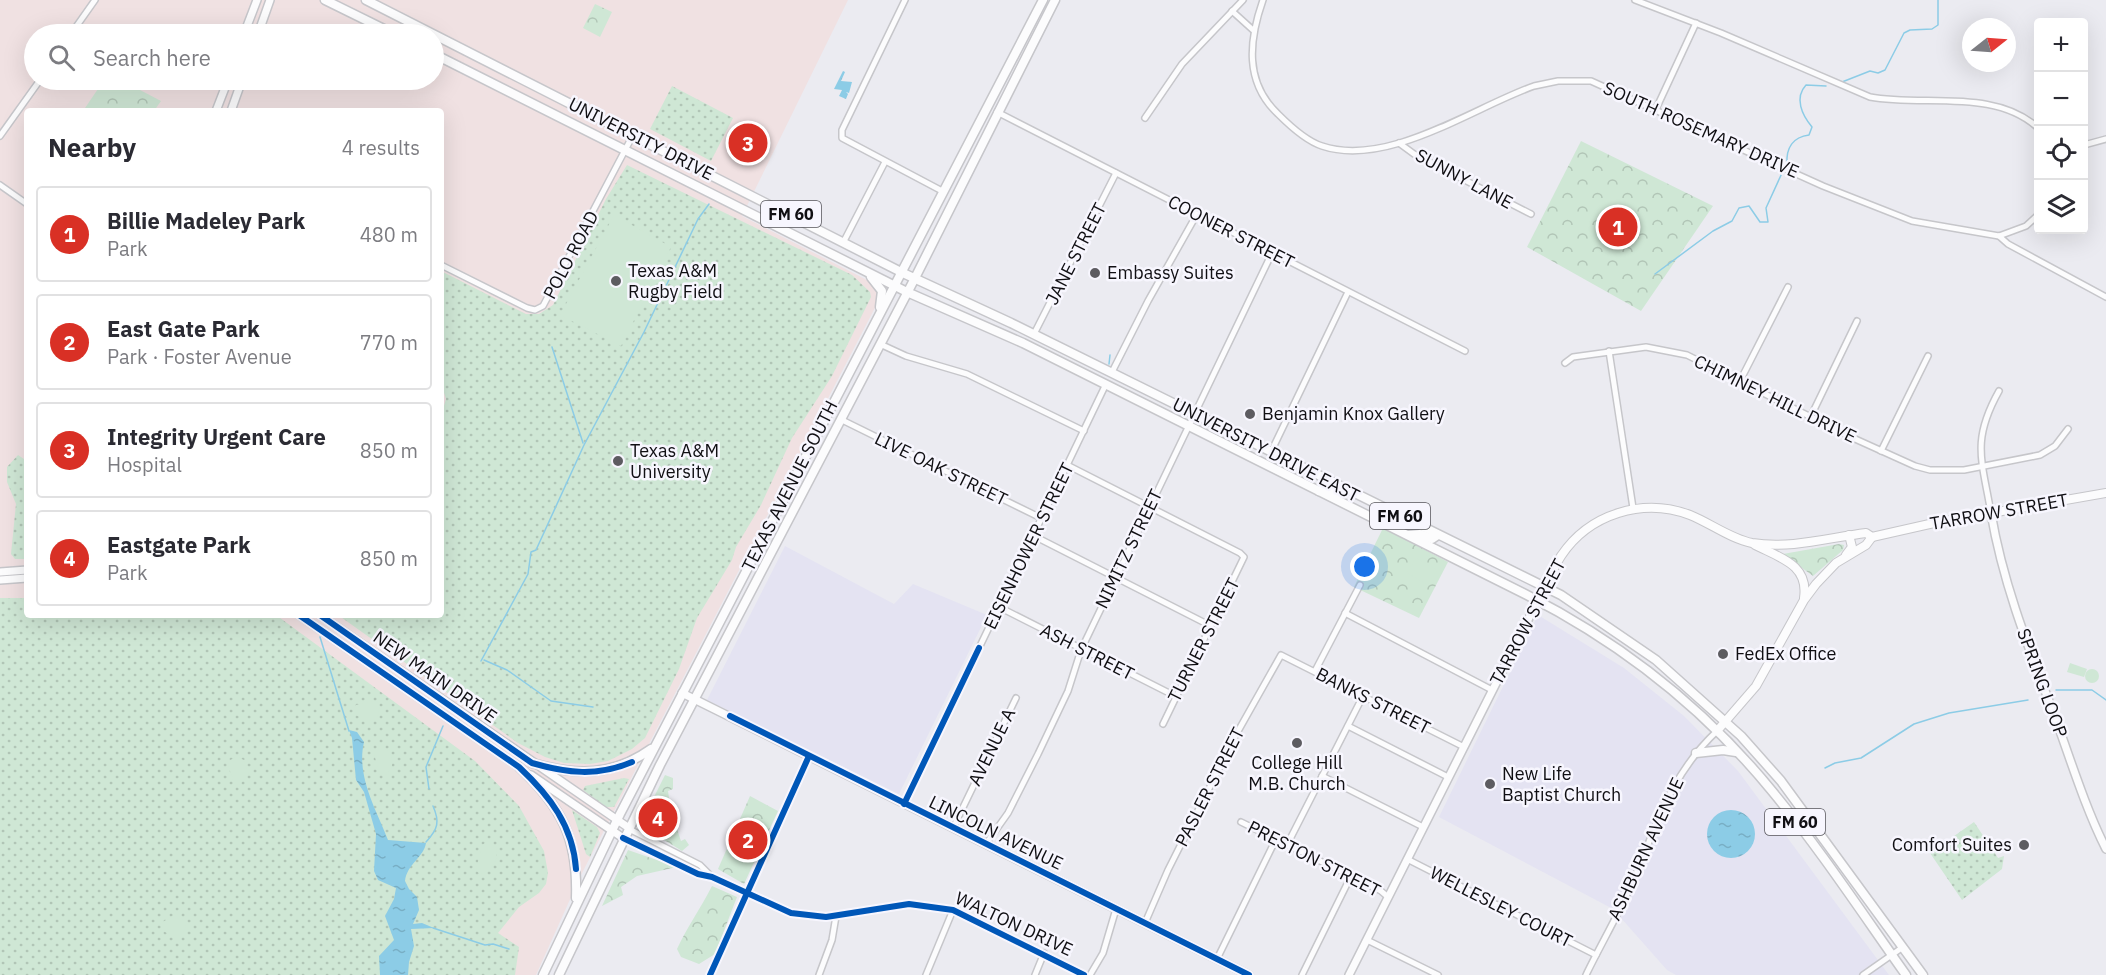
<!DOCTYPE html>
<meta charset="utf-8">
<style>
:root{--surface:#fff;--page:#f2f2f3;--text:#2b2b33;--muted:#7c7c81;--line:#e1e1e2;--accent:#d93025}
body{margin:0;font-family:"IBM Plex Sans",sans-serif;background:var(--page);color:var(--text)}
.controls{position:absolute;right:18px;top:18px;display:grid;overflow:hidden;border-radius:6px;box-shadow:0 6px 24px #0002}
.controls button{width:54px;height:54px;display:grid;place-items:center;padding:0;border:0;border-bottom:2px solid var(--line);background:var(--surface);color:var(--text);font:30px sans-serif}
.compass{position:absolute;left:1962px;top:18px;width:54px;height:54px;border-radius:50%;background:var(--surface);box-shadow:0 6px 24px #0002;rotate:73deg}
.you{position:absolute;left:1365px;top:567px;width:21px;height:21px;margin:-15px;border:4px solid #fff;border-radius:50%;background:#1a73e8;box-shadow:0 0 0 9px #1a73e833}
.badge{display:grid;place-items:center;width:39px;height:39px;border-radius:50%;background:var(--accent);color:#fff;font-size:20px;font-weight:700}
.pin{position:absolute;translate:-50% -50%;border:3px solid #fff;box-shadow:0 2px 6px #0006}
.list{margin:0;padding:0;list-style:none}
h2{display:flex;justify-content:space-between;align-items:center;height:78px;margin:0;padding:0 24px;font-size:26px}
h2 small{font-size:20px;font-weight:400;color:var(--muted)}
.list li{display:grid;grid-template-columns:39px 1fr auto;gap:18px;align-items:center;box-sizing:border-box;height:96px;margin:0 12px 12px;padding:0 12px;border:2px solid var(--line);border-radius:6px}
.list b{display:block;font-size:22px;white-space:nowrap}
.list p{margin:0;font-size:20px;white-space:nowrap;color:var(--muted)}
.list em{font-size:20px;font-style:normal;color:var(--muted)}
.icon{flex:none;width:33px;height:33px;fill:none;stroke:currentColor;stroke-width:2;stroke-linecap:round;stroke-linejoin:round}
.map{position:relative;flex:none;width:2106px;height:975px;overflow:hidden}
.search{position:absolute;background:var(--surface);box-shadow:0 6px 24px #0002;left:24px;top:24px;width:420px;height:66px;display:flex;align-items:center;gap:15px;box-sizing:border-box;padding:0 21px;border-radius:33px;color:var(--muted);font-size:22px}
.panel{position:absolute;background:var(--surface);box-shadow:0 6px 24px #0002;left:24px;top:108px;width:420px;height:510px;border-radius:6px}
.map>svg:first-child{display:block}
</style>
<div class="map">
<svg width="2106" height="975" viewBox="0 0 2106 975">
<defs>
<pattern id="grass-dots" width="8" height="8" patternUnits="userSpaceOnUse" patternTransform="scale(1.5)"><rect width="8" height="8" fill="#cfe7d5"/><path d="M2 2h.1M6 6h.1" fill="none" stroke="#b1c5b6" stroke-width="1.8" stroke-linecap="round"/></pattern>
<pattern id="park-crowns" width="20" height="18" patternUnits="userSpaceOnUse" patternTransform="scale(1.5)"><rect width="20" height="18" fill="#cfe7d5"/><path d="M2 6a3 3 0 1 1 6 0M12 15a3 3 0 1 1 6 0" fill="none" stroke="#b1c5b6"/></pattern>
<pattern id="water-ripples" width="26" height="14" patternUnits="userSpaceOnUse" patternTransform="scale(1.5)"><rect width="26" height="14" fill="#8ccce6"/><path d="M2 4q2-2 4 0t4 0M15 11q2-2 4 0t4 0" fill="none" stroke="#78aec4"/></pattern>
</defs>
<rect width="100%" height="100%" fill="#ebebf1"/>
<g fill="#e4e3f2">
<polygon points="785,546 894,604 913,584 987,615 899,794 707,700"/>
<polygon points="1538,615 1624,668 1684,716 1738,771 1889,975 1676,975 1667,970 1613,909 1439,817"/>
</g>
<path fill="#f0e1e2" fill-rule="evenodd" d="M0 0H848L742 216 869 281 877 287 879 300 581 875 536 975H0ZM34 34H434V80H34ZM27 111H441V615H27Z"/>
<g fill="url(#grass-dots)">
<polygon points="672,86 733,118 711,161 650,129"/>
<polygon points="627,165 852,275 870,292 871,297 832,376 792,438 761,505 736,547 732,560 697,618 679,669 645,738 632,749 608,761 590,764 564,763 545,757 518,743 338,615 441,615 441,416 446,399 441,383 441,271 526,314 539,314 553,305 606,199"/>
<polygon points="18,455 27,461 27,559 15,559 11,554 16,504 7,482 7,467"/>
<polygon points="0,598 27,598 27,615 276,615 475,761 519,806 544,851 548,873 546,884 539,893 519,907 498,933 519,947 515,975 0,975"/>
<polygon points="624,778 629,779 614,807 606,807 583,790 585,786"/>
<polygon points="572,810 597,827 600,833 590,857 586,854"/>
<polygon points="1974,822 1998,858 2004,856 2002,869 1962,900 1930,853"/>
</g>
<g fill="url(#park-crowns)">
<polygon points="595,4 612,12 600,37 583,28"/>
<polygon points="104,80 121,80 161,101 154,111 83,111"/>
<polygon points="1581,141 1713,206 1641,311 1527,247"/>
<polygon points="1383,528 1448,562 1419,618 1354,587"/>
<polygon points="1839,544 1844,545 1843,550 1813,576 1783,554"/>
<polygon points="665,775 673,778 673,789 668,791 671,811 681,841 685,839 689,845 682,851 640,825"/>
<polygon points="750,796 778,811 744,884 718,869"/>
<polygon points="628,850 677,867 637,876 621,887 623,895 602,906"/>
<path d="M712 886 737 897 715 954 699 964 681 957 677 949C687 927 701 908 712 886Z"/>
</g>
<g fill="#cfe7d5">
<polygon points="614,215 671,247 621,346 560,315"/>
<polygon points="1416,558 1437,570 1428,585 1407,573"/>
<polygon points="2070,663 2087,669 2084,677 2067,672"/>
<circle cx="2092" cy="676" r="7"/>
<polygon points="374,701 380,707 377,719 368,721 356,715 356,705"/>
<path d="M379 746C394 750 397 766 385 776L379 774 374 753Z"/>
<polygon points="237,757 244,760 249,774 239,785 234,782 228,766 230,760"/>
<path d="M487 842 496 847C499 860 492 871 480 874L476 870 482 845Z"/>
<polygon points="176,914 181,917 186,926 182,935 171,935 161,930 161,923"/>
</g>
<g fill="url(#water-ripples)">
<polygon points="843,71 845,72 841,81 852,82 849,93 846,92 848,94 846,99 839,96 842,90 834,89"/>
<path d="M349 730 357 732 364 742C356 776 376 809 388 840L426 843C424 857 407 864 405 881L409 889 417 897 419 910 413 924 422 923 434 928 411 929 414 946 409 962 408 975H380L379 956 394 940 385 916 394 899 396 888 378 880 374 871 376 834 364 792 356 780 352 738Z"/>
<circle cx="1731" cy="834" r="24"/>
</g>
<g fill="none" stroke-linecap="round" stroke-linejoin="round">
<g stroke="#8ccce6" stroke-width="1.5">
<polyline points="1842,82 1870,71 1878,73 1885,70 1904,33 1910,30 1932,29 1938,25 1938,0"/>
<path d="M1787 164C1786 148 1793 137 1809 135L1812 127C1802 115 1794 98 1806 85L1826 86"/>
<polyline points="1655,274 1713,231 1732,221 1739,208 1749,206 1760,222 1768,222 1766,208 1782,173"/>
<polyline points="552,347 583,443"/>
<polyline points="1109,364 1110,355"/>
<polyline points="320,637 349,731"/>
<polyline points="484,660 507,670 551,701 593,707"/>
<polyline points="481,661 528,574 531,552 536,550 584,445 644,332 698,219 709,204"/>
<polyline points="2056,690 2092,690 2106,700"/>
<polyline points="1825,768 1835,763 1861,758 1914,724 1949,713 2028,700"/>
<polyline points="429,789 426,767 443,726"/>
<path d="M426 842C438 829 440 822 433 806"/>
<polyline points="433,928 485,945 493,944 509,949"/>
</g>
<defs>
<g id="minor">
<polyline points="905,0 842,130 842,138 944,192"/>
<path d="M1263 0C1249 40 1244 82 1278 114 1290 126 1306 141 1322 146 1388 168 1474 107 1534 86L1558 81H1591L1823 186 1912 221 1999 236 2026 226 2038 215"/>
<path d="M1635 0 1721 33 1870 97C1924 107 1995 88 2038 128"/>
<polyline points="1232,11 1253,30"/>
<polyline points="71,34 95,0"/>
<polyline points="1656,109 1696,23"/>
<polyline points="997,112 1465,351"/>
<polyline points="1145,118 1182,64 1243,0"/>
<polyline points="0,136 40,80"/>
<polyline points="1399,143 1414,154 1531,214"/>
<polyline points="2084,145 2106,139"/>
<polyline points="0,185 27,204"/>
<polyline points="1999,236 2008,244 2106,297"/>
<polyline points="844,241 885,162"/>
<polyline points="441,265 527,308 535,310 543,306 633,135"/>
<polyline points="1034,334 1116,173"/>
<polyline points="880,344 906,356 967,374 1084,431"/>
<polyline points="1609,351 1633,508"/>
<polyline points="1565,363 1573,357 1646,347 1687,355 1853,438 1915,466 1930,470 1964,470 2040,455 2055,446 2068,429"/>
<polyline points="1112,372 1148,301 1197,214"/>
<polyline points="1740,381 1788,287"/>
<polyline points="1811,416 1857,321"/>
<polyline points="840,419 1043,519"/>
<polyline points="1881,451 1928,356"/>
<polyline points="1271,452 1348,292"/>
<polyline points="1069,466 1240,553 1244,557 1163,724"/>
<path d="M1991 513C1982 460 1971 441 1999 391"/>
<polyline points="1034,536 1209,625"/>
<polyline points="999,607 1175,696"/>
<polyline points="1345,613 1492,690"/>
<polyline points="1315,671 1360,585"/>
<polyline points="1348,726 1448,777"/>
<polyline points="1322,776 1423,827"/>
<polyline points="904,804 1106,384"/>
<polyline points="1241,822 1381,891 1388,897"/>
<polyline points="953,828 1016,698"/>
<polyline points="629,829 700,865 711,876"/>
<polyline points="623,838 698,874 712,877 791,913 826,917 909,904 953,910 1084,975"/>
<polyline points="986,844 1008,813 1038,754 1068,691 1081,650 1272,253"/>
<polyline points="1287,845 1363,696"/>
<polyline points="1407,859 1596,955"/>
<polyline points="1145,923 1168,870 1237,733 1281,655 1464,747"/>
<polyline points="1367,940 1438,975"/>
<polyline points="1217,959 1276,839"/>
<polyline points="710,975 809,756"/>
<polyline points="819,975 832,940 836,916"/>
<polyline points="926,975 953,910"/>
<polyline points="1035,975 1044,953"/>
<polyline points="1090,975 1103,953 1116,909"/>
<polyline points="1302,975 1351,876"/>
<path d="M1586 975C1600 946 1617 917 1630 888 1656 829 1668 777 1717 731"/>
<polyline points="1863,975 1903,947"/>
</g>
<g id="tertiary">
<polyline points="244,34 257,0"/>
<polyline points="258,34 270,0"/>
<polyline points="216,111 228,80"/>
<polyline points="231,111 242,80"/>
<path d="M1991 513C2003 584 2029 649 2055 717 2071 761 2085 807 2106 849"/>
<polyline points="0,572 27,570"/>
<polyline points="0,580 27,578"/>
<polyline points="299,615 522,769"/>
<polyline points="320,615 629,828"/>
<polyline points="682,693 1249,975"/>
<polyline points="531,775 623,838"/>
<polyline points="1349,975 1538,600"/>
</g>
<g id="secondary">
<path d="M1755 545C1781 558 1809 565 1804 598"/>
<polyline points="1846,555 1852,547 1849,535"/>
<path d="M1538 600C1545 586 1552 570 1561 556 1589 514 1643 497 1690 515 1710 523 1731 539 1752 543 1791 549 1827 538 1866 533L1872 537 1934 523 2106 493"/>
<polyline points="1717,731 1756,686 1804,600 1816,584 1836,563 1866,545 1872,537"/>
</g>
<g id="primary">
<polyline points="325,0 394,34"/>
<polyline points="366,0 903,273 1011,323 1561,595 1656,660 1741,736 1781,781 1923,975"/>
<path d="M434 54 907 292 1023 343 1527 595C1621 643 1705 709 1772 791 1820 849 1862 913 1906 975"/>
<polyline points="871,277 882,291 880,307"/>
<polyline points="1319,491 1326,487 1342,494"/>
<polyline points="1409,535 1420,534 1432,539 1438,535"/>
<polyline points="1696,753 1723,750 1736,752"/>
<path d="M532 763C577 776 613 776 651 749"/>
<path d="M519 767C562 807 578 839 576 898"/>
<polyline points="543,975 620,814 1043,0"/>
<polyline points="559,975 660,765 915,278 1055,0"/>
</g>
</defs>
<use href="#minor" stroke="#c6c6ca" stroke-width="8"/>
<use href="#tertiary" stroke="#c6c6ca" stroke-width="10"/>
<use href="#secondary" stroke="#c6c6ca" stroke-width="10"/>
<use href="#primary" stroke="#c6c6ca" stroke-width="11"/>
<use href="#minor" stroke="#fcfcfd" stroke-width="5"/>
<use href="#tertiary" stroke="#fcfcfd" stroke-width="7"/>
<use href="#secondary" stroke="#fcfcfd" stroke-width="8"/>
<use href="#primary" stroke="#fcfcfd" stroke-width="8"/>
<defs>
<g id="cycleway">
<path d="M299 615 519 767C550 796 573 826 576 869"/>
<path d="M320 615 532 763C567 773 597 777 632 762"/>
<polyline points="730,716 1249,975"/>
<polyline points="904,804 979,648"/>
<polyline points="623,838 698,874 712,877 791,913 826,917 909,904 953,910 1084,975"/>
<polyline points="710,975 809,756"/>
</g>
</defs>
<use href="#cycleway" stroke="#f7f6fe" stroke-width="10"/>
<use href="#cycleway" stroke="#0057b8" stroke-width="6"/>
</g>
<g fill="#5d5c61" stroke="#f7f6fe" stroke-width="2">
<circle cx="1095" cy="273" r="6"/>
<circle cx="616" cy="281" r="6"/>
<circle cx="1250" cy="414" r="6"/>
<circle cx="618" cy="461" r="6"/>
<circle cx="1723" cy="654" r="6"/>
<circle cx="1297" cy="743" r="6"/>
<circle cx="1490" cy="784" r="6"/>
<circle cx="2024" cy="845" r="6"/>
</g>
<g text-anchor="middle" stroke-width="5" stroke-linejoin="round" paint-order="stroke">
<g fill="#f7f6fe" stroke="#55545a" stroke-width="1.5">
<rect x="761" y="201" width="60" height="26" rx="4.5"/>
<rect x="1370" y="503" width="60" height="26" rx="4.5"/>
<rect x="1765" y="809" width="60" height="26" rx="4.5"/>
</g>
<g font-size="16" font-weight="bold" fill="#100f13">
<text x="791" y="220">FM 60</text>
<text x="1400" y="522">FM 60</text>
<text x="1795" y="828">FM 60</text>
</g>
<g font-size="18" fill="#100f13" stroke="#f7f6fe">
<text transform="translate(1701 130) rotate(24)" y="6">SOUTH ROSEMARY DRIVE</text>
<text transform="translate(641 139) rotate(27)" y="6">UNIVERSITY DRIVE</text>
<text transform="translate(1464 179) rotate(28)" y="6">SUNNY LANE</text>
<text transform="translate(1231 232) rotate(27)" y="6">COONER STREET</text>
<text transform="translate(1076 254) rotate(-63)" y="6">JANE STREET</text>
<text transform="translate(571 255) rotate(-62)" y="6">POLO ROAD</text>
<text transform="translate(1775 399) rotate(26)" y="6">CHIMNEY HILL DRIVE</text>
<text transform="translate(1266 450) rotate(27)" y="6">UNIVERSITY DRIVE EAST</text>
<text transform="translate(941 469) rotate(26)" y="6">LIVE OAK STREET</text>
<text transform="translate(790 486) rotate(-63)" y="6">TEXAS AVENUE SOUTH</text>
<text transform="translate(1999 512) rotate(-10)" y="6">TARROW STREET</text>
<text transform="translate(1029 546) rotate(-64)" y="6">EISENHOWER STREET</text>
<text transform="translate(1129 549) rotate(-64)" y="6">NIMITZ STREET</text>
<text transform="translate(1528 622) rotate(-62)" y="6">TARROW STREET</text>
<text transform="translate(1204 640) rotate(-63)" y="6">TURNER STREET</text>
<text transform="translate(1087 652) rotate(27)" y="6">ASH STREET</text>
<text transform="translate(435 677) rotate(35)" y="6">NEW MAIN DRIVE</text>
<text transform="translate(2042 683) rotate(70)" y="6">SPRING LOOP</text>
<text transform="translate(1373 701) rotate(27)" y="6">BANKS STREET</text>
<text transform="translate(992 747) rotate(-64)" y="6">AVENUE A</text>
<text transform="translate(1210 787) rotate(-63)" y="6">PASLER STREET</text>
<text transform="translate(996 833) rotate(26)" y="6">LINCOLN AVENUE</text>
<text transform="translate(1646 849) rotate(-65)" y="6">ASHBURN AVENUE</text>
<text transform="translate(1314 859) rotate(27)" y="6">PRESTON STREET</text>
<text transform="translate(1501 907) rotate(27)" y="6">WELLESLEY COURT</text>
<text transform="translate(1014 924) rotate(25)" y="6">WALTON DRIVE</text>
</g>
<g font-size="18" fill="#100f13" stroke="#f7f6fe" text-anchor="start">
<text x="628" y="277">Texas A&amp;M<tspan x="628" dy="21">Rugby Field</tspan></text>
<text x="1107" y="279">Embassy Suites</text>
<text x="1262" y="420">Benjamin Knox Gallery</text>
<text x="630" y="457">Texas A&amp;M<tspan x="630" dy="21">University</tspan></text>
<text x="1735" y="660">FedEx Office</text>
<text x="1297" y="769" text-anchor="middle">College Hill<tspan x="1297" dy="21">M.B. Church</tspan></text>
<text x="1502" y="780">New Life<tspan x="1502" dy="21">Baptist Church</tspan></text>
<text x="2012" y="851" text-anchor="end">Comfort Suites</text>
</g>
</g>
</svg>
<div class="controls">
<button>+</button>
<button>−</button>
<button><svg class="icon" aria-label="locate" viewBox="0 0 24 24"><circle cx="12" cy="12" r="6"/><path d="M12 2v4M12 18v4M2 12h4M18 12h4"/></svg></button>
<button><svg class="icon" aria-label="layers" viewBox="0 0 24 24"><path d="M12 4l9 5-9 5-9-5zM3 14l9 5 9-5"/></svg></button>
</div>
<svg class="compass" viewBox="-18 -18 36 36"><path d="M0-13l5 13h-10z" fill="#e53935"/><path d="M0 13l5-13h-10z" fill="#7c7c81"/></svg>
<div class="you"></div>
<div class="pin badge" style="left:1618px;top:227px">1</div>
<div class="pin badge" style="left:748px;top:840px">2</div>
<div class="pin badge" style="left:748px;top:143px">3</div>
<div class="pin badge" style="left:658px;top:818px">4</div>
<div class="search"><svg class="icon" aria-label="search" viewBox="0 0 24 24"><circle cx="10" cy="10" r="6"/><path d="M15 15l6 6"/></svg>Search here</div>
<section class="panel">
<h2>Nearby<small>4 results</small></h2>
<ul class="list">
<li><span class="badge">1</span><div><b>Billie Madeley Park</b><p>Park</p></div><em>480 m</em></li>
<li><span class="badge">2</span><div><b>East Gate Park</b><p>Park · Foster Avenue</p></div><em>770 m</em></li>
<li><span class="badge">3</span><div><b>Integrity Urgent Care</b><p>Hospital</p></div><em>850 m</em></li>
<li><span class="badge">4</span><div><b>Eastgate Park</b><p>Park</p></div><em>850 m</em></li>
</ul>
</section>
</div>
